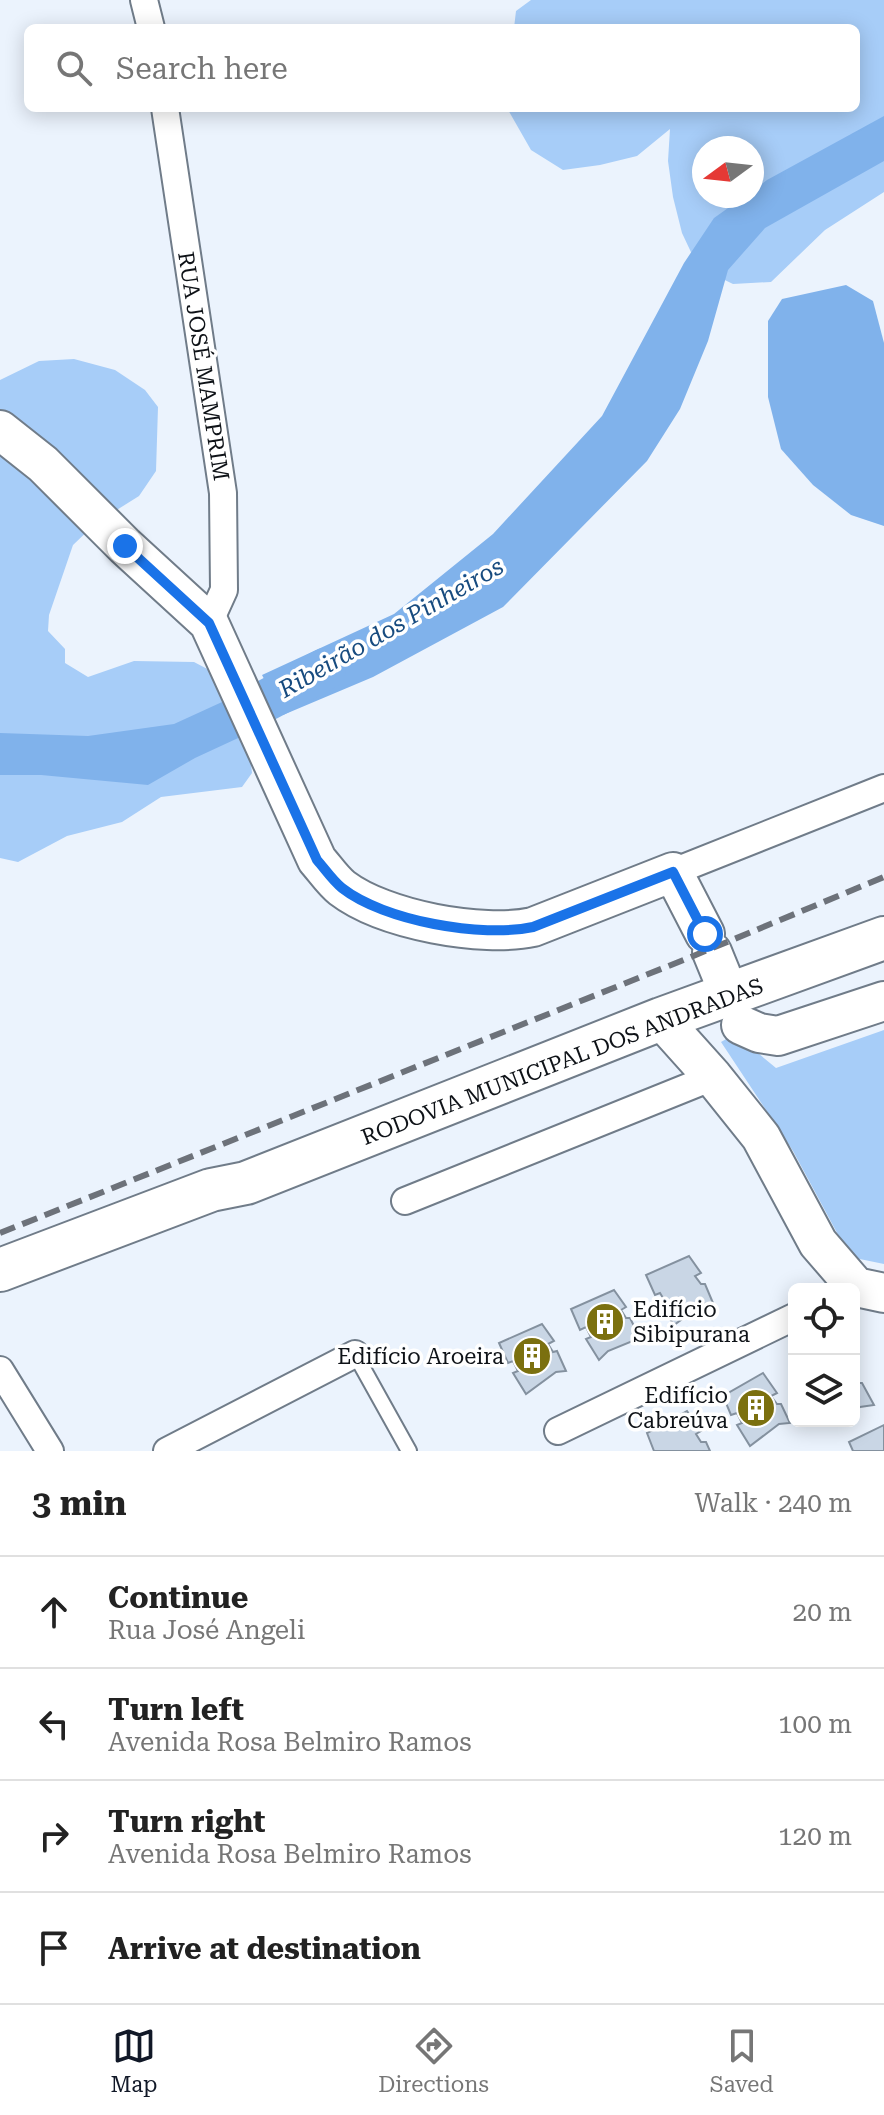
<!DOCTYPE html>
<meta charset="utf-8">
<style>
:root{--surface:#fff;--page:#f2f2f2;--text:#222;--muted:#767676;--line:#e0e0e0;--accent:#111827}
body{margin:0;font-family:"Roboto Serif",serif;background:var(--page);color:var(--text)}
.controls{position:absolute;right:24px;bottom:24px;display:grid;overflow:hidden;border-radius:12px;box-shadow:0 4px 20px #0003}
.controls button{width:72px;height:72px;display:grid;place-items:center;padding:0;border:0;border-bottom:2px solid var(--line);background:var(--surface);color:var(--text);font:40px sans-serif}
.compass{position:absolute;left:692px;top:136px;width:72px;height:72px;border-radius:50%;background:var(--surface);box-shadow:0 4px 20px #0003;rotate:255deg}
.stop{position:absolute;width:24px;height:24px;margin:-18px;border:6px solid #1a73e8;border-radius:50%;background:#fff}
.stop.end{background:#1a73e8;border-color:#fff;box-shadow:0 2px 8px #0008}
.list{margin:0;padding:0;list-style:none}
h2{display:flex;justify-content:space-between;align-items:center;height:104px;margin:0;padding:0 32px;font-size:34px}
h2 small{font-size:26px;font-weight:400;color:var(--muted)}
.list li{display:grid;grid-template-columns:52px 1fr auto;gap:24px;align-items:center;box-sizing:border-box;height:112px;padding:0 32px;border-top:2px solid var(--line)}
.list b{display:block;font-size:30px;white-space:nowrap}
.list p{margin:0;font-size:26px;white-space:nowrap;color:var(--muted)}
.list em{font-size:26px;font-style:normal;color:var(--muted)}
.icon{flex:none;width:44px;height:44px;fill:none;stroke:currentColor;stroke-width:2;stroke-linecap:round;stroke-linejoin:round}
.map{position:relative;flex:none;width:884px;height:1451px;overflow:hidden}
.search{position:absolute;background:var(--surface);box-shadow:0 4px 20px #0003;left:24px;right:24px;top:24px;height:88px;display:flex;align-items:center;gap:20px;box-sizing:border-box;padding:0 28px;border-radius:12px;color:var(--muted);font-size:30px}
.sheet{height:552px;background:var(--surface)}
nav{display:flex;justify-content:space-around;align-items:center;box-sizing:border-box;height:112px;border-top:2px solid var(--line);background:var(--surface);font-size:22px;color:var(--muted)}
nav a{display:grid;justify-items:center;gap:4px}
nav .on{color:var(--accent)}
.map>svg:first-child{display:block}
</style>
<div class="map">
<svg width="884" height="1451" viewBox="0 0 884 1451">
<rect width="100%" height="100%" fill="#ebf3fd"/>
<g fill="#a7cdf8" fill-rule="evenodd">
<path d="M531 0H884V192L825 230 771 282 733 284 698 267 682 233 673 197 668 161 670 129 637 156 600 165 563 170 531 150 507 108H856V28H514L516 11ZM704 148H752V196H704Z"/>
<polygon points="74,359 115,370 145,390 158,407 156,471 139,496 96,523 73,545 49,615 48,631 65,649 65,663 88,677 134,661 194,662 215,673 249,746 252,773 242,787 161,797 122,822 67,836 18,862 0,858 0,380 39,361"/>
<polygon points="884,1030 884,1264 850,1257 793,1151 721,1042 735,1034 776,1068"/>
</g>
<g fill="#80b2eb">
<polygon points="884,116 884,161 765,228 728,270 708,341 680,409 647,461 503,607 373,677 283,715 262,675 394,614 493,534 602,416 684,263 714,218 745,196 752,196 752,191 767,180"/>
<polygon points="846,285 873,301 884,343 884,526 851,515 813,485 781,449 768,397 768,321 782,299"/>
<polygon points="233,697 249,733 195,758 148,785 41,775 0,775 0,733 88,736 174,724"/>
</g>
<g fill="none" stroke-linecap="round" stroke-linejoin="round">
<polyline stroke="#80b2eb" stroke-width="42" points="267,700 325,669"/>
</g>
<g fill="#c9d6e5" stroke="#84919f" stroke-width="2">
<polygon points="689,1256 701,1273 695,1276 701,1284 705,1284 713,1303 703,1304 674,1325 661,1305 666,1303 660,1293 655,1295 646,1275"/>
<polygon points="614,1290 626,1307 621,1310 626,1318 630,1318 640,1338 608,1351 599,1360 586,1339 591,1337 586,1327 580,1330 571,1309"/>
<polygon points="542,1324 554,1341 548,1344 553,1352 557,1351 566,1371 556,1372 526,1394 513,1373 518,1371 513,1361 508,1363 499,1343"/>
<polygon points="854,1368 858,1374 854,1376 858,1383 862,1383 874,1405 860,1407 854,1410"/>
<polygon points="763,1373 777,1393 771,1396 777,1404 781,1404 790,1423 779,1424 750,1446 737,1425 742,1423 737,1413 731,1415 723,1396"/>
<polygon points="687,1411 701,1431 696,1434 701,1442 706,1442 710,1451 654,1451 647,1433"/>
<polygon points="884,1425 884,1451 853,1451 849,1442"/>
</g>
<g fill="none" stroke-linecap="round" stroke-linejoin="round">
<defs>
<polyline id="service" points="355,1354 409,1451"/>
<g id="minor">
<polyline points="144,0 151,28"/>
<polyline points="165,108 223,493 224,590 209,623"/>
<polyline points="673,872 884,788"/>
<polyline points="405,1201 713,1077"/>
<polyline points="0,1370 50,1451"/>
<polyline points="558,1431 794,1317"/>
<polyline points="167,1451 355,1354"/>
</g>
<g id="secondary">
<path d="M0 430 43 464 125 546 209 623 317 860C325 869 333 881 342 888 384 920 482 938 533 927L673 872 705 934"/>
<polyline points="712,952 721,974"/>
<polyline points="661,1019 713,1077 761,1137 818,1243 856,1287 884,1293"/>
<polyline points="741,1025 759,1033 778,1036 884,1001"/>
</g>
<polyline id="primary" points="0,1270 211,1190 246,1183 661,1019 884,938"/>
</defs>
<use href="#service" stroke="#707c89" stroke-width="18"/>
<use href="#minor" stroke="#707c89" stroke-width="30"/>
<use href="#secondary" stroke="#707c89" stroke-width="42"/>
<use href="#primary" stroke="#707c89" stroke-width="46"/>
<use href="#service" stroke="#fff" stroke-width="14"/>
<use href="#minor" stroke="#fff" stroke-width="26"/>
<use href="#secondary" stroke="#fff" stroke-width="38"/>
<use href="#primary" stroke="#fff" stroke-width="42"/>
<polyline stroke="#6d727a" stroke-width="6" stroke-dasharray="16 8" stroke-linecap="butt" points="0,1233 686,959 884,877"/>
</g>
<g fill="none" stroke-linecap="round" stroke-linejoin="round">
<path stroke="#1a73e8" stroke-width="10" d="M125 546 209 623 317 860C325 869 333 881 342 888 384 921 482 938 533 927L673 872 705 934"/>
</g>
<defs>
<symbol id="building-disc" viewBox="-11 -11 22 22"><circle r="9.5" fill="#7b700f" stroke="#fff"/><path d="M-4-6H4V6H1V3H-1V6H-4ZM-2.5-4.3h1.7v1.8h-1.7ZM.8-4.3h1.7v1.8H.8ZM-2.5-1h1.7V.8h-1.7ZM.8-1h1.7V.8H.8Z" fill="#fff"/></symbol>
</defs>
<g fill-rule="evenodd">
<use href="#building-disc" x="583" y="1300" width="44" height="44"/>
<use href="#building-disc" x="510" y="1334" width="44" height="44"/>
<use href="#building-disc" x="734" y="1386" width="44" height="44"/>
</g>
<g text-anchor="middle" stroke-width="7" stroke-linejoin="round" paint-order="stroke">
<g font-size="22" fill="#0e1217" stroke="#fff">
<text transform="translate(204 366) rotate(81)" y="8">RUA JOSÉ MAMPRIM</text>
<text transform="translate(562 1061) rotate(-21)" y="8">RODOVIA MUNICIPAL DOS ANDRADAS</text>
</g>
<g font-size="22" fill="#0e1217" stroke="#fff" text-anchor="end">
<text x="633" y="1317" text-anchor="start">Edifício<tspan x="633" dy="25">Sibipurana</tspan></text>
<text x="504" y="1364">Edifício Aroeira</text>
<text x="728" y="1403">Edifício<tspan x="728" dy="25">Cabreúva</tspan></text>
</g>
<g font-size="24" font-style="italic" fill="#174b7f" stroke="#fff">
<text transform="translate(391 628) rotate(-30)" y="8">Ribeirão dos Pinheiros</text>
</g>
</g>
</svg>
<div class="controls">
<button><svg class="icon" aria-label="locate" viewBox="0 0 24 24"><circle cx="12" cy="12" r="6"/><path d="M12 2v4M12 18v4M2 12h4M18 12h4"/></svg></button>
<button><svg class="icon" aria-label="layers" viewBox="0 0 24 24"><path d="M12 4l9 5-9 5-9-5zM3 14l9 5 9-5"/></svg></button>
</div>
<svg class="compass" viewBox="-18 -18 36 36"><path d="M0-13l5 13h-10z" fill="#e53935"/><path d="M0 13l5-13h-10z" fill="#767676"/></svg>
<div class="stop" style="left:705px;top:934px"></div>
<div class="stop end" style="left:125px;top:546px"></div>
<div class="search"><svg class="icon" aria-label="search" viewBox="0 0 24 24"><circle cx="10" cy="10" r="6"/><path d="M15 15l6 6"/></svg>Search here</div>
</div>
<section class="sheet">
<h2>3 min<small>Walk · 240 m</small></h2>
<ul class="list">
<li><svg class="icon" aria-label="ahead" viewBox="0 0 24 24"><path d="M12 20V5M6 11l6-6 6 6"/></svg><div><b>Continue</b><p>Rua José Angeli</p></div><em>20 m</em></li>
<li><svg class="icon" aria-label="left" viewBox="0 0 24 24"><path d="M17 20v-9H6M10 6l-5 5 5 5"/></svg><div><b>Turn left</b><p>Avenida Rosa Belmiro Ramos</p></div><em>100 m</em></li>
<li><svg class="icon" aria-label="right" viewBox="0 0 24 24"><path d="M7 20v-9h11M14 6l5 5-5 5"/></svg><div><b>Turn right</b><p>Avenida Rosa Belmiro Ramos</p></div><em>120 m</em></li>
<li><svg class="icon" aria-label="arrive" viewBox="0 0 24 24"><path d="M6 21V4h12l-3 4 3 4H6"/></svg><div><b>Arrive at destination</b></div></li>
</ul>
</section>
<nav>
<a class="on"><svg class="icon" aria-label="map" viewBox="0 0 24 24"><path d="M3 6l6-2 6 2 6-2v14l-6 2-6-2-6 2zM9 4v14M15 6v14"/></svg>Map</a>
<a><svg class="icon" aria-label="directions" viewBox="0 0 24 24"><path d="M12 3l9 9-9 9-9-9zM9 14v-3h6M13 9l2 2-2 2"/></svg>Directions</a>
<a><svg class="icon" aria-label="saved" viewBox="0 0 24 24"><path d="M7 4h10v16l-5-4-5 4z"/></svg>Saved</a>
</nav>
